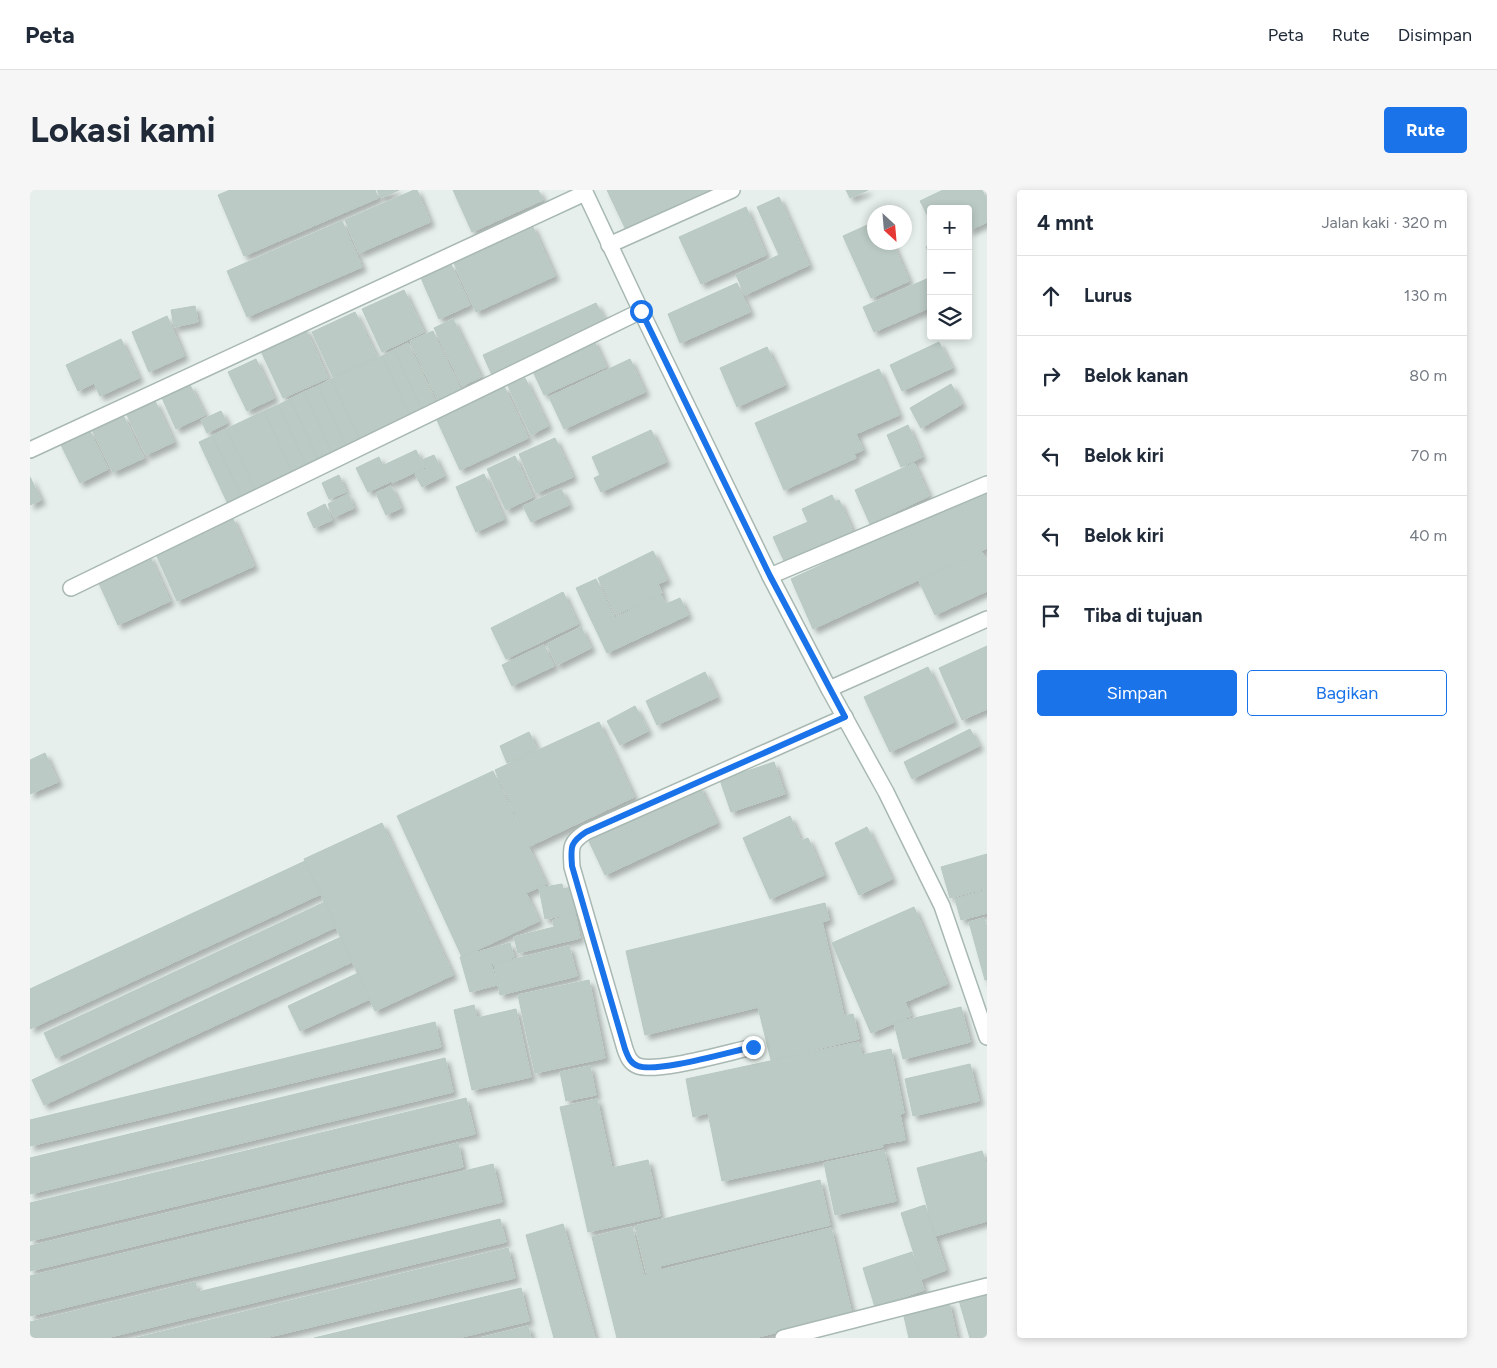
<!DOCTYPE html>
<html lang="id">
<meta charset="utf-8">
<style>
:root{--surface:#fff;--page:#f6f6f7;--text:#1f2937;--muted:#747a83;--line:#e0e1e3;--accent:#1a73e8}
body{margin:0;font-family:Figtree,sans-serif;background:var(--page);color:var(--text)}
.controls{position:absolute;right:15px;top:15px;display:grid;overflow:hidden;border-radius:5px;box-shadow:0 2px 8px #0003}
.controls button{width:45px;height:45px;display:grid;place-items:center;padding:0;border:0;border-bottom:1px solid var(--line);background:var(--surface);color:var(--text);font:25px sans-serif}
.compass{position:absolute;left:837px;top:15px;width:45px;height:45px;border-radius:50%;background:var(--surface);box-shadow:0 2px 8px #0003;rotate:154deg}
.stop{position:absolute;width:15px;height:15px;margin:-11px;border:4px solid #1a73e8;border-radius:50%;background:#fff}
.stop.end{background:#1a73e8;border-color:#fff;box-shadow:0 1px 5px #0008}
.list{margin:0;padding:0;list-style:none}
h2{display:flex;justify-content:space-between;align-items:center;height:65px;margin:0;padding:0 20px;font-size:21px}
h2 small{font-size:16px;font-weight:400;color:var(--muted)}
.list li{display:grid;grid-template-columns:32px 1fr auto;gap:15px;align-items:center;box-sizing:border-box;height:80px;padding:0 20px;border-top:1px solid var(--line)}
.list b{display:block;font-size:19px;white-space:nowrap}
.list em{font-size:16px;font-style:normal;color:var(--muted)}
.actions{display:flex;gap:10px;padding:15px 20px}
.actions a{flex:1;padding:11px 0;border:1px solid var(--accent);border-radius:5px;text-align:center;font-size:18px;color:var(--accent)}
.actions .main{background:var(--accent);color:#fff}
.icon{flex:none;width:28px;height:28px;fill:none;stroke:currentColor;stroke-width:2;stroke-linecap:round;stroke-linejoin:round}
.map{position:relative;flex:none;width:957px;height:1148px;overflow:hidden;border-radius:5px}
header{display:flex;align-items:center;gap:30px;box-sizing:border-box;height:70px;padding:0 25px;background:var(--surface);border-bottom:1px solid var(--line)}
header strong{font-size:24px}
nav{display:flex;gap:28px;margin-inline-start:auto;font-size:18px}
.intro{display:flex;align-items:center;justify-content:space-between;box-sizing:border-box;height:120px;padding:0 30px}
h1{margin:0;font-size:35px}
.button{padding:12px 22px;border-radius:5px;background:var(--accent);color:#fff;font-size:18px;font-weight:700}
main{display:flex;gap:30px;padding:0 30px}
aside{flex:1;background:var(--surface);border-radius:5px;box-shadow:0 2px 8px #0003}
.map>svg:first-child{display:block}
</style>
<header>
<strong>Peta</strong>
<nav><a>Peta</a><a>Rute</a><a>Disimpan</a></nav>
</header>
<div class="intro"><h1>Lokasi kami</h1><a class="button">Rute</a></div>
<main>
<div class="map">
<svg width="957" height="1148" viewBox="0 0 957 1148">
<defs>
<filter id="shadow"><feDropShadow dx="4.5" dy="4.5" stdDeviation="2.5" flood-color="#0004"/></filter>
</defs>
<rect width="100%" height="100%" fill="#e6efeb"/>
<g fill="#bbcac4" stroke="#b8c9c2" filter="url(#shadow)">
<polygon points="200,0 345,0 348,8 214,66 188,5"/>
<polygon points="347,0 369,0 351,8"/>
<polygon points="384,0 387,0 400,32 329,63 315,30"/>
<polygon points="423,0 508,0 513,10 442,42"/>
<polygon points="577,0 688,0 597,42"/>
<polygon points="816,0 838,0 820,8"/>
<polygon points="913,0 952,0 957,10 957,32 938,41 938,19 901,19 901,32 890,11"/>
<polygon points="749,7 779,75 715,105 706,85 749,65 727,17"/>
<polygon points="716,17 736,65 671,94 649,47"/>
<polygon points="312,31 332,77 217,127 197,81"/>
<polygon points="844,32 844,52 862,52 879,91 841,108 813,46"/>
<polygon points="502,35 525,86 446,122 423,71"/>
<polygon points="901,55 901,66 896,57"/>
<polygon points="421,74 440,115 409,129 391,88"/>
<polygon points="901,87 901,117 844,142 833,117"/>
<polygon points="707,93 720,122 650,153 638,124"/>
<polygon points="374,100 394,142 352,162 332,119"/>
<polygon points="566,113 576,132 462,185 453,165"/>
<polygon points="165,116 168,132 144,137 141,120"/>
<polygon points="325,122 347,167 303,187 282,142"/>
<polygon points="137,126 154,166 119,182 102,142"/>
<polygon points="423,129 451,187 432,196 404,138"/>
<polygon points="275,138 298,188 253,208 230,159"/>
<polygon points="403,141 433,204 410,215 380,151"/>
<polygon points="91,149 109,188 70,206 64,193 48,201 36,175"/>
<polygon points="563,149 576,177 514,205 501,177"/>
<polygon points="909,152 922,178 872,201 860,175"/>
<polygon points="378,153 408,216 393,222 364,160"/>
<polygon points="737,157 755,195 707,217 690,178"/>
<polygon points="364,160 393,222 381,228 352,166"/>
<polygon points="352,166 381,228 331,252 301,189"/>
<polygon points="226,169 244,208 217,221 198,182"/>
<polygon points="600,169 615,202 534,239 519,207"/>
<polygon points="849,179 869,225 826,244 833,260 824,264 826,268 754,300 725,233"/>
<polygon points="495,188 518,236 501,245 478,196"/>
<polygon points="301,189 331,252 317,258 288,196"/>
<polygon points="921,194 932,214 891,238 880,218"/>
<polygon points="160,195 175,225 146,239 132,208"/>
<polygon points="288,196 317,258 303,265 274,202"/>
<polygon points="474,196 498,248 430,280 406,228"/>
<polygon points="274,202 303,265 289,271 260,209"/>
<polygon points="260,209 289,271 277,277 248,215"/>
<polygon points="125,211 144,252 116,265 97,225"/>
<polygon points="248,215 277,277 263,284 234,221"/>
<polygon points="191,221 197,233 177,243 171,230"/>
<polygon points="234,221 263,284 226,301 196,239"/>
<polygon points="93,225 114,268 83,282 62,240"/>
<polygon points="878,235 892,267 871,277 857,245"/>
<polygon points="59,239 78,279 50,293 30,253"/>
<polygon points="196,239 226,301 212,308 182,246"/>
<polygon points="621,240 636,272 571,302 564,288 570,285 562,267"/>
<polygon points="182,246 212,308 198,314 169,252"/>
<polygon points="525,248 543,287 506,303 489,264"/>
<polygon points="386,260 394,278 362,293 354,275"/>
<polygon points="404,265 414,286 392,297 385,284 396,279 392,270"/>
<polygon points="485,266 503,307 476,320 457,279"/>
<polygon points="349,267 360,292 338,302 326,278"/>
<polygon points="884,273 899,306 840,334 825,300"/>
<polygon points="454,284 474,329 446,342 426,297"/>
<polygon points="309,285 316,302 299,309 292,293"/>
<polygon points="0,287 11,310 0,315"/>
<polygon points="361,296 371,318 356,325 346,303"/>
<polygon points="957,298 957,358 783,439 761,389"/>
<polygon points="531,299 539,315 501,332 493,316"/>
<polygon points="318,304 324,318 304,327 298,314"/>
<polygon points="802,305 805,312 809,310 823,342 755,373 743,347 778,332 772,319"/>
<polygon points="295,314 302,330 284,338 277,323"/>
<polygon points="202,327 224,376 147,411 125,362"/>
<polygon points="623,361 637,390 628,394 632,403 586,425 568,388"/>
<polygon points="952,362 957,372 957,401 905,425 889,391"/>
<polygon points="119,365 140,411 88,435 67,389"/>
<polygon points="566,389 585,428 631,405 636,414 650,408 658,425 577,463 546,398"/>
<polygon points="533,402 548,434 476,469 461,438"/>
<polygon points="551,437 561,458 527,475 517,454"/>
<polygon points="514,455 524,476 482,496 472,475"/>
<polygon points="957,456 957,519 932,530 909,478"/>
<polygon points="898,477 924,532 860,562 834,507"/>
<polygon points="675,482 687,507 627,535 616,511"/>
<polygon points="605,516 618,541 590,555 577,531"/>
<polygon points="569,532 604,607 500,656 465,580"/>
<polygon points="940,539 949,556 882,589 874,572"/>
<polygon points="499,542 507,559 477,573 470,556"/>
<polygon points="15,563 28,592 0,604 0,570"/>
<polygon points="744,572 755,604 701,622 690,590"/>
<polygon points="463,581 516,694 496,703 509,731 432,767 367,626"/>
<polygon points="669,595 687,633 575,685 557,647"/>
<polygon points="760,626 771,651 778,648 794,685 740,709 713,648"/>
<polygon points="352,633 423,785 345,821 274,669"/>
<polygon points="837,637 862,689 829,705 805,653"/>
<polygon points="957,664 957,698 920,708 911,677"/>
<polygon points="275,671 291,704 0,839 0,799"/>
<polygon points="532,694 533,699 541,697 546,723 515,729 509,698"/>
<polygon points="957,700 957,723 931,730 925,709"/>
<polygon points="295,712 306,737 26,868 14,843"/>
<polygon points="795,713 799,730 792,732 814,826 823,824 829,849 741,870 728,817 615,845 596,761"/>
<polygon points="884,717 917,794 875,812 881,826 841,843 802,753"/>
<polygon points="545,724 550,748 488,763 484,747 524,737 523,730"/>
<polygon points="954,728 957,738 957,790 955,790 939,732"/>
<polygon points="311,747 322,772 14,915 2,890"/>
<polygon points="480,753 484,767 461,774 467,795 440,802 430,767"/>
<polygon points="539,756 547,786 470,805 464,774"/>
<polygon points="328,783 340,809 270,841 258,816"/>
<polygon points="559,790 575,868 505,883 488,805"/>
<polygon points="444,815 447,828 486,819 501,887 442,900 424,820"/>
<polygon points="931,817 940,852 873,869 864,833"/>
<polygon points="405,832 411,857 0,956 0,930"/>
<polygon points="829,852 832,865 861,859 874,923 870,924 875,950 852,954 853,957 692,991 678,923 663,927 656,889"/>
<polygon points="415,868 423,902 0,1004 0,968"/>
<polygon points="940,874 949,911 883,926 875,889"/>
<polygon points="560,876 566,905 536,911 530,882"/>
<polygon points="436,908 445,944 0,1051 0,1013"/>
<polygon points="567,909 582,978 618,970 630,1026 558,1042 530,917"/>
<polygon points="428,953 433,977 0,1081 0,1056"/>
<polygon points="854,960 866,1011 805,1025 794,973"/>
<polygon points="952,961 957,977 957,1031 905,1046 887,978"/>
<polygon points="463,974 472,1012 0,1126 0,1086"/>
<polygon points="790,990 800,1035 630,1076 631,1080 801,1038 822,1124 724,1148 587,1148 562,1047 602,1037 614,1086 617,1085 605,1036"/>
<polygon points="895,1015 916,1080 892,1089 871,1023"/>
<polygon points="470,1029 476,1052 76,1148 0,1148 0,1132 165,1092 168,1102"/>
<polygon points="533,1034 565,1148 524,1148 496,1045"/>
<polygon points="478,1058 485,1088 235,1148 106,1148"/>
<polygon points="882,1062 894,1100 845,1117 833,1078"/>
<polygon points="491,1098 499,1131 428,1148 284,1148"/>
<polygon points="957,1098 957,1148 940,1148 928,1107"/>
<polygon points="919,1112 927,1148 879,1148 873,1122"/>
<polygon points="498,1136 501,1148 450,1148"/>
</g>
<g fill="none" stroke-linecap="round" stroke-linejoin="round">
<defs>
<g id="minor">
<polyline points="554,0 611,121 740,386 799,499 856,602 912,716 957,847"/>
<polyline points="579,55 702,0"/>
<polyline points="0,260 555,3"/>
<polyline points="740,386 957,294"/>
<polyline points="41,398 611,121"/>
<polyline points="799,499 957,429"/>
<path d="M723 857C699 862 628 883 608 876 600 873 598 867 595 859L542 677C541 658 539 653 556 642L815 527"/>
<polyline points="753,1148 957,1096"/>
</g>
</defs>
<use href="#minor" stroke="#a8b8b2" stroke-width="18"/>
<use href="#minor" stroke="#fff" stroke-width="15"/>
</g>
<g fill="none" stroke-linecap="round" stroke-linejoin="round">
<path stroke="#1a73e8" stroke-width="6" d="M611 121 740 386 815 527 556 642C539 653 541 658 542 676L595 859C598 867 600 873 608 876 628 883 699 862 723 857"/>
</g>
</svg>
<div class="controls">
<button>+</button>
<button>−</button>
<button><svg class="icon" aria-label="layers" viewBox="0 0 24 24"><path d="M12 4l9 5-9 5-9-5zM3 14l9 5 9-5"/></svg></button>
</div>
<svg class="compass" viewBox="-18 -18 36 36"><path d="M0-13l5 13h-10z" fill="#e53935"/><path d="M0 13l5-13h-10z" fill="#747a83"/></svg>
<div class="stop" style="left:611px;top:121px"></div>
<div class="stop end" style="left:723px;top:857px"></div>
</div>
<aside>
<h2>4 mnt<small>Jalan kaki · 320 m</small></h2>
<ul class="list">
<li><svg class="icon" aria-label="ahead" viewBox="0 0 24 24"><path d="M12 20V5M6 11l6-6 6 6"/></svg><div><b>Lurus</b></div><em>130 m</em></li>
<li><svg class="icon" aria-label="right" viewBox="0 0 24 24"><path d="M7 20v-9h11M14 6l5 5-5 5"/></svg><div><b>Belok kanan</b></div><em>80 m</em></li>
<li><svg class="icon" aria-label="left" viewBox="0 0 24 24"><path d="M17 20v-9H6M10 6l-5 5 5 5"/></svg><div><b>Belok kiri</b></div><em>70 m</em></li>
<li><svg class="icon" aria-label="left" viewBox="0 0 24 24"><path d="M17 20v-9H6M10 6l-5 5 5 5"/></svg><div><b>Belok kiri</b></div><em>40 m</em></li>
<li><svg class="icon" aria-label="arrive" viewBox="0 0 24 24"><path d="M6 21V4h12l-3 4 3 4H6"/></svg><div><b>Tiba di tujuan</b></div></li>
</ul>
<div class="actions"><a class="main">Simpan</a><a>Bagikan</a></div>
</aside>
</main>
